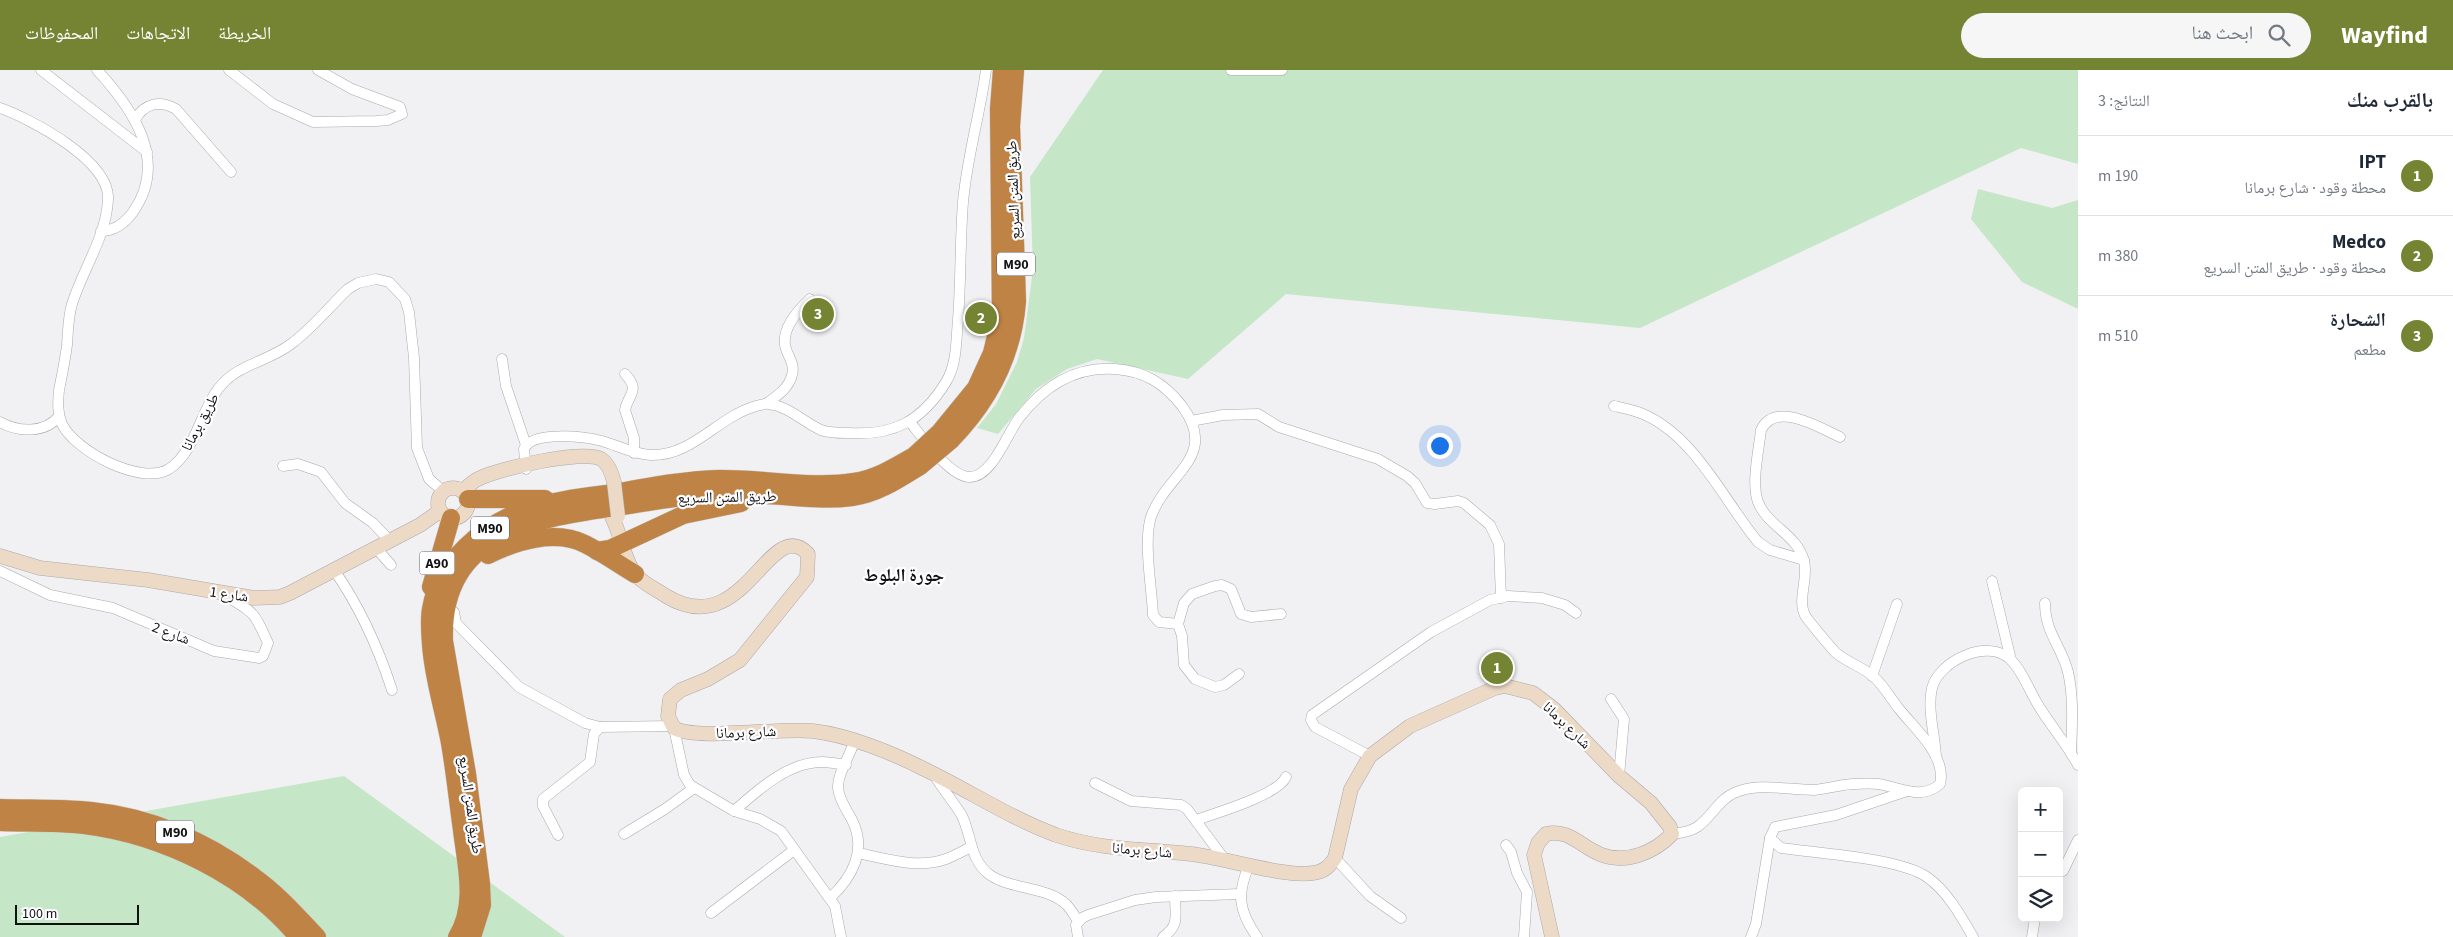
<!DOCTYPE html>
<html lang="ar">
<meta charset="utf-8">
<style>
:root{--surface:#fff;--page:#f6f6f7;--text:#1f2937;--muted:#747a83;--line:#e0e1e3;--accent:#748433}
body{margin:0;font-family:"Source Sans 3","Noto Naskh Arabic",sans-serif;background:var(--page);color:var(--text);direction:rtl}
.controls{position:absolute;right:15px;bottom:15px;display:grid;overflow:hidden;border-radius:8px;box-shadow:0 5px 20px #0002}
.controls button{width:45px;height:45px;display:grid;place-items:center;padding:0;border:0;border-bottom:1px solid var(--line);background:var(--surface);color:var(--text);font:25px sans-serif}
.scale{position:absolute;left:15px;bottom:12px;width:124px;box-sizing:border-box;padding-left:5px;border:2px solid #111112;border-top:0;font-size:14px;line-height:18px;white-space:nowrap;color:#111112;-webkit-text-stroke:4px #fefdff;paint-order:stroke}
.you{position:absolute;left:1439px;top:375px;width:18px;height:18px;margin:-12px;border:4px solid #fff;border-radius:50%;background:#1a73e8;box-shadow:0 0 0 8px #1a73e833}
.badge{display:grid;place-items:center;width:32px;height:32px;border-radius:50%;background:var(--accent);color:#fff;font-size:16px;font-weight:700}
.pin{position:absolute;translate:-50% -50%;border:2px solid #fff;box-shadow:0 1px 5px #0006}
.list{margin:0;padding:0;list-style:none}
h2{display:flex;justify-content:space-between;align-items:center;height:65px;margin:0;padding:0 20px;font-size:21px}
h2 small{font-size:16px;font-weight:400;color:var(--muted)}
.list li{display:grid;grid-template-columns:32px 1fr auto;gap:15px;align-items:center;box-sizing:border-box;height:80px;padding:0 20px;border-top:1px solid var(--line)}
.list b{display:block;font-size:19px;white-space:nowrap}
.list p{margin:0;font-size:16px;white-space:nowrap;color:var(--muted)}
.list em{font-size:16px;font-style:normal;color:var(--muted)}
.icon{flex:none;width:28px;height:28px;fill:none;stroke:currentColor;stroke-width:2;stroke-linecap:round;stroke-linejoin:round}
.map{position:relative;flex:none;width:2078px;height:867px;overflow:hidden;direction:ltr}
header{display:flex;align-items:center;gap:30px;box-sizing:border-box;height:70px;padding:0 25px;background:var(--accent);color:#fff}
header strong{font-size:24px}
nav{display:flex;gap:28px;margin-inline-start:auto;font-size:18px}
.search{width:350px;height:45px;background:var(--page);display:flex;align-items:center;gap:12px;box-sizing:border-box;padding:0 18px;border-radius:28px;color:var(--muted);font-size:19px}
main{display:flex}
aside{flex:1;background:var(--surface)}
.map>svg:first-child{display:block}
</style>
<header>
<strong>Wayfind</strong>
<div class="search"><svg class="icon" aria-label="search" viewBox="0 0 24 24"><circle cx="10" cy="10" r="6"/><path d="M15 15l6 6"/></svg>ابحث هنا</div>
<nav><a>الخريطة</a><a>الاتجاهات</a><a>المحفوظات</a></nav>
</header>
<main>
<aside>
<h2>بالقرب منك<small>النتائج: 3</small></h2>
<ul class="list">
<li><span class="badge">1</span><div><b>IPT</b><p>محطة وقود · شارع برمانا</p></div><em>190 m</em></li>
<li><span class="badge">2</span><div><b>Medco</b><p>محطة وقود · طريق المتن السريع</p></div><em>380 m</em></li>
<li><span class="badge">3</span><div><b>الشحارة</b><p>مطعم</p></div><em>510 m</em></li>
</ul>
</aside>
<div class="map">
<svg width="2078" height="867" viewBox="0 0 2078 867">
<rect width="100%" height="100%" fill="#f1f0f3"/>
<g fill="#c5e7c7">
<polygon points="1103,0 2078,0 2078,94 2021,78 1640,258 1286,224 1188,309 1097,289 1067,299 1036,319 998,364 977,358 996,334 1017,292 1024,268 1033,199 1030,107"/>
<polygon points="1978,119 2052,138 2078,130 2078,239 2022,212 1971,149"/>
<polygon points="344,706 565,867 0,867 0,767"/>
</g>
<g fill="none" stroke-linecap="round" stroke-linejoin="round">
<defs>
<g id="street">
<polyline points="41,0 147,82"/>
<path d="M97 0C133 39 169 91 133 142 125 153 115 161 101 161"/>
<polyline points="229,0 273,34 313,52 376,51 388,50 402,44 400,37 352,19 318,0"/>
<polyline points="1231,0 1282,0"/>
<path d="M0 38C31 49 111 91 108 130 106 167 83 199 72 234 68 247 68 262 67 275 65 291 62 305 59 320 58 331 57 343 62 354 75 381 141 416 169 399 195 382 200 343 218 319 238 293 266 293 291 274 312 259 329 237 348 219L358 213 376 209 389 212 405 229 409 242 414 288 417 378 429 409 443 421"/>
<path d="M135 50C144 33 160 30 176 39L231 102"/>
<polyline points="502,289 506,316 526,375"/>
<path d="M625 304C641 321 628 324 625 340L634 368V383"/>
<path d="M767 333C777 326 789 318 792 305 795 295 789 288 786 279 780 261 797 241 810 229"/>
<path d="M1614 336C1623 338 1634 340 1643 344 1695 366 1724 431 1758 472L1770 480 1804 490"/>
<polyline points="1191,351 1223,345 1258,344 1279,357 1378,389 1407,406 1415,413 1427,433 1435,434 1458,431 1464,433 1490,455 1499,474 1501,528"/>
<path d="M0 352C18 362 45 364 59 346"/>
<path d="M910 352C922 367 950 407 970 407 992 407 1007 364 1019 348 1043 317 1075 296 1115 299 1144 301 1164 313 1182 336 1220 387 1166 403 1151 447 1143 471 1152 519 1153 545L1159 552 1178 554"/>
<polyline points="283,396 298,394 321,402 345,433 373,453 389,470"/>
<path d="M526 399 524 379C532 360 586 367 602 371 619 376 633 384 651 385 692 386 716 349 753 337 758 336 764 333 768 334 789 336 803 352 821 360 829 363 839 363 848 363 894 366 922 351 946 312 957 294 956 271 958 250 961 211 960 171 963 132 967 87 980 44 986 0"/>
<polyline points="376,478 391,495"/>
<path d="M334 500C360 537 378 577 392 620"/>
<path d="M0 501 50 525 113 538 214 581 259 588 263 586 268 573C254 542 255 543 226 526"/>
<polyline points="1992,511 2011,590"/>
<path d="M2045 533C2045 563 2061 575 2068 602 2074 628 2072 656 2071 683"/>
<polyline points="454,542 456,553 519,617 585,653 600,657"/>
<polyline points="1239,604 1224,615 1215,617 1195,609 1184,595 1182,566 1178,554 1184,533 1192,524 1215,516 1222,515 1231,519 1241,544 1251,547 1281,544"/>
<polyline points="1872,606 1897,534"/>
<polyline points="1611,629 1624,649 1619,706"/>
<polyline points="674,658 684,705 690,715 734,741 760,749 781,761 835,836 841,867"/>
<polyline points="1370,686 1315,657 1311,650 1312,645 1431,562 1490,530 1508,526 1542,528 1565,535 1576,543"/>
<path d="M1936 687C1935 665 1927 639 1932 618 1939 591 1987 568 2010 589 2023 601 2030 623 2040 638 2052 657 2067 675 2078 695"/>
<path d="M933 703C941 717 952 730 961 744 972 764 969 790 990 805 1012 820 1047 816 1067 835 1071 840 1075 846 1078 851"/>
<polyline points="1095,713 1131,731 1181,735 1187,739 1225,790"/>
<path d="M1907 721 1836 745 1775 757 1770 768 1781 778C1817 783 1900 788 1927 807 1947 821 1961 846 1973 867"/>
<path d="M734 741C758 720 788 692 822 692 830 692 838 694 846 695"/>
<path d="M1196 750C1216 743 1278 725 1286 707"/>
<polyline points="624,764 665,739 694,718"/>
<path d="M1672 764C1680 763 1690 762 1697 757 1711 748 1718 730 1734 723 1759 712 1787 720 1814 720 1826 719 1839 715 1852 714 1860 714 1870 713 1878 714 1900 717 1921 731 1940 714 1947 686 1915 659 1900 640 1891 629 1884 616 1874 607 1863 597 1846 592 1835 582 1828 574 1812 555 1806 547 1796 531 1809 508 1804 491 1797 464 1767 456 1758 432 1751 413 1759 379 1761 360 1775 330 1820 358 1840 367"/>
<polyline points="558,765 543,736 543,729 590,692 594,664 600,657 672,656"/>
<polyline points="1506,775 1511,782 1517,803 1527,822 1524,867"/>
<path d="M858 783C886 789 918 799 946 789 954 786 963 781 971 777"/>
<polyline points="1335,788 1370,826 1401,848"/>
<path d="M1249 795C1237 824 1238 840 1257 867"/>
<polyline points="2063,801 2078,770"/>
<path d="M830 828C853 807 867 779 852 750 847 740 839 730 838 718 837 704 850 686 854 672"/>
<polyline points="711,843 794,780"/>
<polyline points="1078,867 1076,855 1082,848 1088,845 1135,830 1156,827 1240,824"/>
<path d="M1163 867C1180 855 1175 846 1175 826"/>
<polyline points="1751,867 1756,854 1770,768"/>
<polyline points="2032,867 2035,848"/>
</g>
<g id="secondary">
<circle cx="453" cy="433" r="15"/>
<path d="M463 421C468 416 472 412 478 409 497 399 583 379 601 389 609 394 612 404 614 412"/>
<path d="M612 447C621 464 623 488 635 504 642 513 657 520 666 526 745 574 769 443 808 484L807 507 740 590 708 609 681 620 670 629 668 646 674 658C697 671 781 657 813 661 848 665 893 683 924 699 968 720 1010 748 1056 765 1100 780 1145 779 1191 784 1223 787 1290 810 1318 802 1326 800 1330 795 1335 788L1351 719 1370 686 1410 656 1495 618 1505 616 1533 623 1554 639 1619 706 1651 733 1670 757 1672 764C1655 782 1627 794 1602 785 1582 778 1569 758 1546 764L1538 773 1534 785 1552 867"/>
<polyline points="0,486 40,498 148,510 254,528 280,527 290,523 420,455 440,441"/>
</g>
<g id="highway">
<polyline points="940,362 976,318 992,283 1001,246 999,39 1002,0"/>
<path d="M951 370C989 331 1013 285 1017 231L1011 56 1015 0"/>
<polyline points="468,429 545,429"/>
<polyline points="597,481 610,479 683,445 741,433"/>
<path d="M488 485C516 471 555 459 585 474 603 483 618 494 635 504"/>
<polyline points="431,517 451,448"/>
<path d="M0 738C30 739 61 738 91 741 150 747 207 771 254 807 278 824 297 846 317 867"/>
<path d="M0 752C28 753 56 752 84 755 163 765 246 805 298 867"/>
<path d="M457 867C477 835 466 794 462 760 458 731 455 702 450 673 444 640 433 607 431 574 430 562 429 550 431 539 439 491 484 454 527 439 555 430 585 427 614 423 648 417 683 410 718 409 763 408 809 419 854 412 876 409 895 397 914 386"/>
<path d="M472 867 482 835 481 814 467 704 444 571C440 462 537 448 622 436 652 432 682 425 712 425 730 425 748 424 765 425 794 426 823 431 852 427 877 424 899 409 920 396"/>
</g>
</defs>
<use href="#street" stroke="#aaa9ac" stroke-width="11"/>
<use href="#secondary" stroke="#aaa9ac" stroke-width="15"/>
<use href="#highway" stroke="#cbcbcb" stroke-width="19"/>
<use href="#street" stroke="#fff" stroke-width="10"/>
<use href="#secondary" stroke="#ecdac7" stroke-width="14"/>
<use href="#highway" stroke="#bf8445" stroke-width="18"/>
<defs>
<polyline id="secondary-bridge" points="614,412 618,446"/>
<g id="highway-bridge">
<polyline points="914,386 940,362"/>
<polyline points="920,396 951,370"/>
</g>
</defs>
<use href="#secondary-bridge" stroke="#aaa9ac" stroke-width="15" stroke-linecap="butt"/>
<use href="#highway-bridge" stroke="#cbcbcb" stroke-width="19" stroke-linecap="butt"/>
<use href="#secondary-bridge" stroke="#ecdac7" stroke-width="14"/>
<use href="#highway-bridge" stroke="#bf8445" stroke-width="18"/>
</g>
<g text-anchor="middle" stroke-width="4.5" stroke-linejoin="round" paint-order="stroke">
<g fill="#fefdff" stroke="#585859" stroke-width="1">
<rect x="997" y="182.5" width="38" height="23" rx="4"/>
<rect x="471" y="446.5" width="38" height="23" rx="4"/>
<rect x="419.5" y="481.5" width="35" height="23" rx="4"/>
<rect x="156" y="750.5" width="38" height="23" rx="4"/>
</g>
<g font-size="14" font-weight="bold" fill="#111112">
<text x="1016" y="199">M90</text>
<text x="490" y="463">M90</text>
<text x="437" y="498">A90</text>
<text x="175" y="767">M90</text>
</g>
<g font-size="15" fill="#111112" stroke="#fefdff">
<text transform="translate(1013 120) rotate(-92)" y="5">طريق المتن السريع</text>
<text transform="translate(200 352) rotate(-62)" y="5">طريق برمانا</text>
<text transform="translate(727 427) rotate(-1)" y="5">طريق المتن السريع</text>
<text transform="translate(229 524) rotate(8)" y="5">شارع 1</text>
<text transform="translate(171 563) rotate(21)" y="5">شارع 2</text>
<text transform="translate(1567 655) rotate(44)" y="5">شارع برمانا</text>
<text transform="translate(746 662) rotate(-2)" y="5">شارع برمانا</text>
<text transform="translate(471 735) rotate(82)" y="5">طريق المتن السريع</text>
<text transform="translate(1142 780) rotate(5)" y="5">شارع برمانا</text>
</g>
<g font-size="18" font-weight="bold" fill="#111112" stroke="#fefdff">
<text x="904" y="511">جورة البلوط</text>
</g>
</g>
</svg>
<div class="controls">
<button>+</button>
<button>−</button>
<button><svg class="icon" aria-label="layers" viewBox="0 0 24 24"><path d="M12 4l9 5-9 5-9-5zM3 14l9 5 9-5"/></svg></button>
</div>
<div class="scale">100 m</div>
<div class="you"></div>
<div class="pin badge" style="left:1497px;top:598px">1</div>
<div class="pin badge" style="left:981px;top:248px">2</div>
<div class="pin badge" style="left:818px;top:244px">3</div>
</div>
</main>
